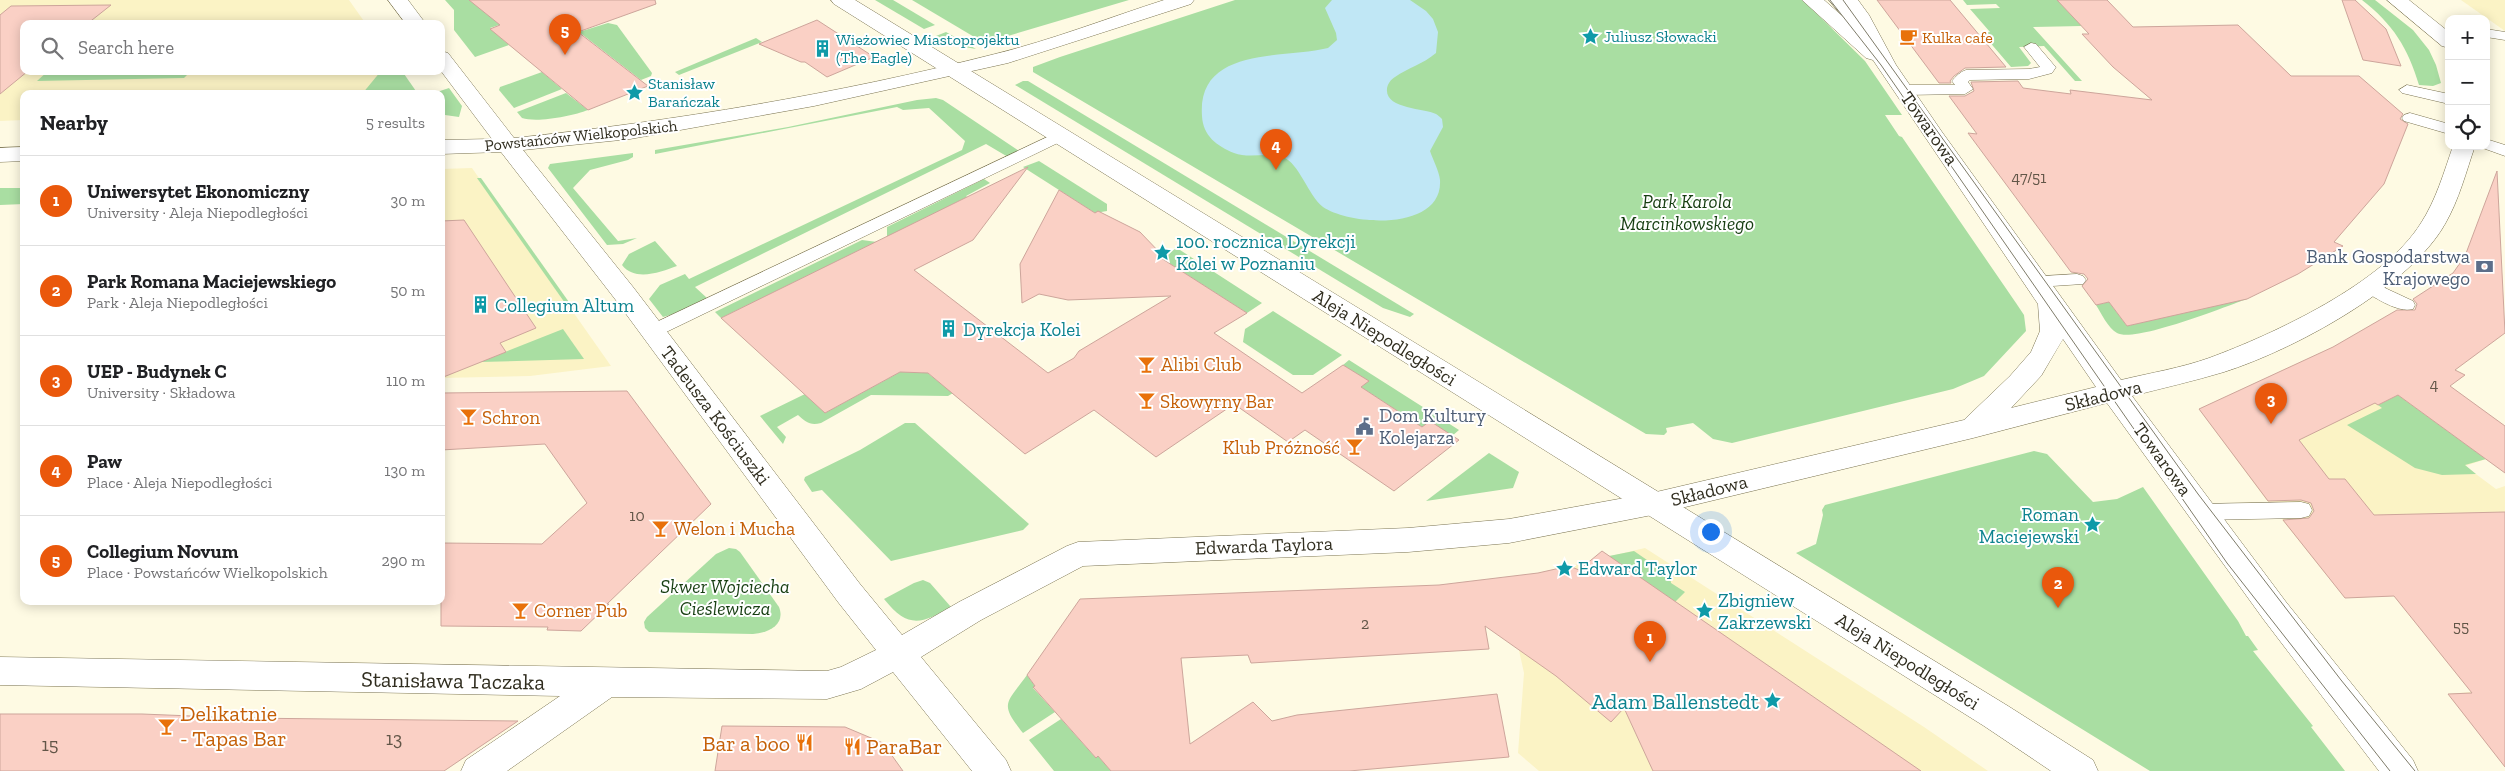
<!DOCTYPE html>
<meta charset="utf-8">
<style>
:root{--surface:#fff;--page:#f2f2f2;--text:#202124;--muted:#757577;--line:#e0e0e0;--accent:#ea580c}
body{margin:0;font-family:"Zilla Slab",serif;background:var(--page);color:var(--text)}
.controls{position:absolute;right:15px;top:15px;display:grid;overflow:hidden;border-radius:10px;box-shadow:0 2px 12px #0003}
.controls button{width:45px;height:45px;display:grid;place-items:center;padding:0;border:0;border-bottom:1px solid var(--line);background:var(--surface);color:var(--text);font:25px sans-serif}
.you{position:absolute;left:1710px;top:531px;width:18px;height:18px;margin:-12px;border:4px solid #fff;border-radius:50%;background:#1a73e8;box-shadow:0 0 0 8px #1a73e833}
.badge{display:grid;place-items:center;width:32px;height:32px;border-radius:50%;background:var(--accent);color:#fff;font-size:16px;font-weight:700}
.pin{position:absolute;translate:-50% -41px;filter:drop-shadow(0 1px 2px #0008)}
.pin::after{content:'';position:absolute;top:26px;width:18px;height:15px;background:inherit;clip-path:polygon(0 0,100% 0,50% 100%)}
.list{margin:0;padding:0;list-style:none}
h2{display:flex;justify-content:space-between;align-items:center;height:65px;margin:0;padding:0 20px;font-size:21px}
h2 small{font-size:16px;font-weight:400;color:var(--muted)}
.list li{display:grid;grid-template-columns:32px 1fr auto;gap:15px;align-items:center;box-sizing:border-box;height:90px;padding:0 20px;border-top:1px solid var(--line)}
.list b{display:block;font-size:19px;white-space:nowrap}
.list p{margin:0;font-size:16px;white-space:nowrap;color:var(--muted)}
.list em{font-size:16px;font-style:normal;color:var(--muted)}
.icon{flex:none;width:28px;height:28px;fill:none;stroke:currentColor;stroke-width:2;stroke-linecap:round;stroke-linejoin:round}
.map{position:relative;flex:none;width:2505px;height:771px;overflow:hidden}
.search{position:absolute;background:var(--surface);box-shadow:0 2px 12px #0003;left:20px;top:20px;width:425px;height:55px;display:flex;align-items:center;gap:12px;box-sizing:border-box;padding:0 18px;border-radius:10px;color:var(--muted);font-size:19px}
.panel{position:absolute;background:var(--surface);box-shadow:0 2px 12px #0003;left:20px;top:90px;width:425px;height:515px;border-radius:10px}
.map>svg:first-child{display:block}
</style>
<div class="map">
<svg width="2505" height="771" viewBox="0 0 2505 771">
<rect width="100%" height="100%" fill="#fefae3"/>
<g fill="#fbf3c5">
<polygon points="0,0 349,0 366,24 24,24 24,71 401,71 417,94 24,94 24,120 0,121"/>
<polygon points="2461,0 2505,0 2505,31"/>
<polygon points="472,168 611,366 530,376 441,378 441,169"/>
<polygon points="2333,347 2486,459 2465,466 2496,489 2505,486 2505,767 2448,694 2471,692 2394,596 2345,598 2268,502 2199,409"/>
<polygon points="1645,548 1924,727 1988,771 1539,771 1518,753 1524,673 1503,578 1538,573"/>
</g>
<g fill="#a9dea2">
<polygon points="445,0 472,0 534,13 490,28 509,45 475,57 454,30 454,10"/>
<polygon points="875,0 893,0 935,25 924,29"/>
<polygon points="912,0 1129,0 991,41 976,38"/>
<polygon points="1235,0 1803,0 1865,61 1902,115 1885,115 1899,136 1902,137 2016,303 2024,315 2026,331 1984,376 1953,389 1732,443 1713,439 1693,423 1666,428 1667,432 1664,435 1646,434 1033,72 1033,67 1060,57"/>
<polygon points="1963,0 2057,0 2082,26 2033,27 2082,81 2075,81 2044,46 2019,47 2031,63 2028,66 2011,67 1982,33 1990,32 1970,9 2000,8 1996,4 1967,5"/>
<path d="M2362 0H2375L2413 30 2429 50 2436 65 2441 83 2433 86 2419 85C2408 48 2393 24 2362 0Z"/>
<polygon points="608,23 617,25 652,73 651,76 641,80 579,32"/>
<polygon points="946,32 976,49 953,45 936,36"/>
<polygon points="756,38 762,42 679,75 675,72"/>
<polygon points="48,71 191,71 184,78 37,81"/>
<polygon points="381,71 402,71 418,94 362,94"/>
<polygon points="542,72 562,89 514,108 499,90 500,87"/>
<polygon points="1023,81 1028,81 1414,314 1410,317 1383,308 1015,85"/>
<polygon points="449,88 462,106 459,117 445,115 441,110 441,94 431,94"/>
<path d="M566 93 588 110C573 116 537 123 522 118L517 112Z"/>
<polygon points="936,98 943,100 1019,151 1008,157 986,144 695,287 707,298 674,314 663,317 649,299 660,285 685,274 689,279 962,150 965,141 929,108 903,110 897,107 655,154 655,150 788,127 917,100"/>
<polygon points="633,153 633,157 628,160 590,170 573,188 618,241 637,238 623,244 607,245 548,168 550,164"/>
<polygon points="1039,161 1107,204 1107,211 1095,213 1023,167"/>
<polygon points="477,178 481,178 576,312 572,313"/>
<polygon points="984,179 990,183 966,196 967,197 887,237 887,227"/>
<polygon points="0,188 24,188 24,204 0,205"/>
<polygon points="862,240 877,242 721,318 715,312"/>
<path d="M655 241 677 266C661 272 635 282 622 265L629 254Z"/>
<polygon points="1173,249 1180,250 1262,303 1247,313 1161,258 1166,255 1163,253"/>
<path d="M2245 297 2247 299C2224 307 2135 343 2117 333 2108 328 2101 313 2096 305L2109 302 2127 326Z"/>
<polygon points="1273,311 1342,355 1313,375 1293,375 1243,342 1245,329"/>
<polygon points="563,329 584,359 480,362"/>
<polygon points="1349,360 1459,430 1452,436 1422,427 1361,387 1368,381 1343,365"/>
<path d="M902 371 922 373 925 371 953 393 948 396 871 395 821 423C810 426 806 422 798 415L777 427 786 437 783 444 760 416 805 394 825 413Z"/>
<polygon points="2398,395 2486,459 2465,465 2476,474 2442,475 2415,468 2347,425 2382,408 2378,405"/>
<polygon points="905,423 915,423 1029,524 1023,530 891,561 822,490 812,492 804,480 805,477 860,450"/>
<polygon points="2034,451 2047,454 2093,502 2117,499 2143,487 2238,621 2246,636 2248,636 2258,650 2253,651 2313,726 2311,727 2345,771 2150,771 1796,553 1816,544 1823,515 1822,510 1825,505"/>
<polygon points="1489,453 1519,472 1513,488 1426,501"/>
<path d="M729 548 736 549 740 552 779 607C786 625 768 633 753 634L649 632 645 628 644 622 647 617 716 554Z"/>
<polygon points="1634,551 1670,576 1671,583 1685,592 1675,602 1609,556"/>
<path d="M923 580 930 583 951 607C921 624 908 629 884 599L914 583Z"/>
<path d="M1027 675 1035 686 1033 688 1055 712 1023 733C999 703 1006 704 1027 675Z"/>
<polygon points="1061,719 1095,757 1098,756 1111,771 1054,771 1029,740"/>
</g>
<path fill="#c0e7f5" d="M1332 0H1410L1426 11 1433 19 1438 32 1436 53C1423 64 1408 68 1395 77 1391 79 1387 85 1387 89 1385 109 1424 108 1436 114 1438 115 1440 117 1442 119L1443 127 1430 151C1433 160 1439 171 1440 180 1443 231 1351 226 1323 207 1308 195 1299 163 1283 157 1267 152 1249 159 1234 153 1217 146 1203 136 1202 116 1197 46 1284 59 1328 48L1337 40 1336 33 1325 8Z"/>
<g fill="#fad0c5" stroke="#cda59b">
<polygon points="469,0 655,0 656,4 578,32 648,86 588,110 490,29 500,25"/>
<polygon points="1877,0 1950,0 2006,67 1965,68 1954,76 1950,81 1951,83 1939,83"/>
<polygon points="2057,0 2107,0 2133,27 2238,25 2291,76 2359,76 2403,114 2400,119 2408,124 2384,184 2334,242 2343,246 2298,274 2247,299 2127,326 2109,302 2096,305 2082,286 2088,279 2084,274 2071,272 1968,133 1977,134 1949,96 1965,96 1974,91 1971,82 2018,81 2023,88 2071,94 2070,90 2152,100 2113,67 2082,34 2089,34"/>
<polygon points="2342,0 2355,0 2386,29 2401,66 2363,60"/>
<polygon points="111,5 87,24 24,24 24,71 28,71 0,94 0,15 11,6"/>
<polygon points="817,20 874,57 827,77 805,62 801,62 759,44"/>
<polygon points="1028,167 973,240 914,270 1048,373 1074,358 1079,351 1171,296 1068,300 1039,294 1022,303 1020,264 1059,190 1095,213 1098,211 1140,232 1163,256 1161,258 1247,313 1214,333 1302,393 1343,365 1369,381 1361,387 1422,427 1430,421 1459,440 1394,491 1305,430 1288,442 1234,404 1156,457 1094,410 1025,454 928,373 900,372 825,413 721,318"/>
<polygon points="2497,171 2505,333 2455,370 2465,375 2450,386 2505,426 2505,473 2398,395 2378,405 2375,403 2299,440 2329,479 2345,479 2374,515 2505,512 2505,767 2448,694 2472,693 2394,596 2345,598 2283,520 2309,518 2314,511 2311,503 2301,500 2268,501 2199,409 2333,347 2397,310 2415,310 2417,304 2413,299 2453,273 2465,256"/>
<polygon points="464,220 536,328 500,343 506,352 441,378 441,221"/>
<polygon points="627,391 711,504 607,604 609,604 581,631 547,630 548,627 441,626 441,543 542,544 587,503 545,444 441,450 441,393"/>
<polygon points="1602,551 1921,771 1653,771 1624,708 1611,722 1556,676 1485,626 1489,649 1251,663 1248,655 1181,658 1190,744 1253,702 1272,721 1297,715 1497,694 1509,757 1349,771 1111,771 1098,756 1096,758 1033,687 1035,686 1027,675 1080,599 1439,585 1538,573 1569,566 1579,570"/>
<polygon points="0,714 142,714 241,718 518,721 444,771 0,771"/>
<polygon points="722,726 845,727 883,743 903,771 715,771"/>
</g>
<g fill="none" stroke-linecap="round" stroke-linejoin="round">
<defs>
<g id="service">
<polygon points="1829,0 1844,0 1865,25 1867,28 1865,31 1855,31"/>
<polygon points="2486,29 2505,32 2505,40 2486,37"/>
<path d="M2031 43 2036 44 2053 64 2056 67 2052 73 2029 79 1970 80 1968 82 1973 89 1965 94 1903 95 1895 90 1903 85H1955L1952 81C1956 76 1960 72 1966 70L2029 69 2040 67 2024 47Z"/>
<polygon points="2407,85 2449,94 2449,104 2402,93 2399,90"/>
<polygon points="2410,113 2449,124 2449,134 2404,121 2402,118 2404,115"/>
<polygon points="1060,131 1066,133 1068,136 1066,139 660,335 653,337 646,335 643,331 646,327"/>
<polygon points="2486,139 2505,145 2505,156 2480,147 2486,146"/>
<polygon points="2077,274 2083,276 2086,280 2083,284 2037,287 2030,285 2028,281 2030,277"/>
<path d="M2370 281 2413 301 2415 305 2413 309C2397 313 2377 298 2363 291L2361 287 2363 283Z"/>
<polygon points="2301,502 2309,504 2312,510 2309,516 2301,518 2201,520 2193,518 2190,512 2193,506 2201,504"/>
</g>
<g id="minor">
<polygon points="388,0 408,0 426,24 406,24"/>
<path d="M1164 0H1194L1191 4 1008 63 814 106 630 139 523 150 633 287 860 584 902 635 959 602 1067 546 1078 542 1408 528 1509 519 1652 493 1964 420 2010 376 2031 352 2040 331 2038 304 1873 60 1866 58 1802 0H1824L1857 29 1838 0H1858L1869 15 1896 65 1942 132 2121 380C2150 373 2181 368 2209 358 2274 334 2384 283 2421 223 2436 200 2444 172 2453 146H2475C2466 172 2459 200 2445 224 2409 288 2293 350 2224 372 2194 381 2163 388 2132 396L2286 602 2413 760 2418 771H2379L2264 620 2107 403 1973 438 1652 515 1509 543 1408 552 1083 566 981 620 921 657 1006 760 1011 771H972L893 672 861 689 827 699 612 697 507 771H461L466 760 560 696 0 685V657L827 671 841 667 876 650 838 602 615 299 501 152 441 154V140L492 139 441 71V51L448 53 514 138C675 121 837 94 995 54 1052 40 1108 18 1164 0ZM2063 339 2096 387 2011 408 2041 376Z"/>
<polygon points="2387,0 2409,0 2449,32 2449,48 2442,46"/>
<polygon points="24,147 24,161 0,162 0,148"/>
</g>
<polygon id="tertiary" points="831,0 855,0 2008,706 2093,760 2098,771 2051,771 1984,726 834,4"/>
</defs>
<use href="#service" stroke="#7c7553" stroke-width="1"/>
<use href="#minor" stroke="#7c7553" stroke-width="1"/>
<use href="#tertiary" stroke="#7c7553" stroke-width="1"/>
<use href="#service" fill="#fff" fill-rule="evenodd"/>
<use href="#minor" fill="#fff" fill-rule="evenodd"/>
<use href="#tertiary" fill="#fff" fill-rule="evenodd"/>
<g stroke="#7f7c6a" stroke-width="1">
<polyline points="1830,0 1881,65 2227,563 2390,771"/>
<polyline points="1843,0 2198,494 2341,680 2415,771"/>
</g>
</g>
<defs>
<symbol id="sight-bare" viewBox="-9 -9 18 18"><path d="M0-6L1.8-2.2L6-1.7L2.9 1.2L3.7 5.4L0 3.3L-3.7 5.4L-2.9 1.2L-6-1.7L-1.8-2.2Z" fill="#0f9aa8" stroke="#fff" stroke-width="2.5" paint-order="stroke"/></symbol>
<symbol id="cafe-bare" viewBox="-9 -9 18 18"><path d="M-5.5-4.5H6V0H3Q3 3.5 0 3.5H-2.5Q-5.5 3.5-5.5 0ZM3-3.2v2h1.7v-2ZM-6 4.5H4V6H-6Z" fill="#e8710a" stroke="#fff" stroke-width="2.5" paint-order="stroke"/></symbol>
<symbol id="building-bare" viewBox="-9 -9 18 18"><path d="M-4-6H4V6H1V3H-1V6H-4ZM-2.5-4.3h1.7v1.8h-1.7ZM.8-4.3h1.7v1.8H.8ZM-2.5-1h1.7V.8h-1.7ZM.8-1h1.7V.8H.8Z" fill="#0f9aa8" stroke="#fff" stroke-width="2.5" paint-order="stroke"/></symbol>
<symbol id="bank-bare" viewBox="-9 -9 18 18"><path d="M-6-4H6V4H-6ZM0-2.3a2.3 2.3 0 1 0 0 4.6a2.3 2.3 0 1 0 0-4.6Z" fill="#5c6f8a" stroke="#fff" stroke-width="2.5" paint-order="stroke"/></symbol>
<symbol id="bar-bare" viewBox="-9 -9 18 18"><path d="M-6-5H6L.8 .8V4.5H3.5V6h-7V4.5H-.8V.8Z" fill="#e8710a" stroke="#fff" stroke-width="2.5" paint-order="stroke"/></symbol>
<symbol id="civic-bare" viewBox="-9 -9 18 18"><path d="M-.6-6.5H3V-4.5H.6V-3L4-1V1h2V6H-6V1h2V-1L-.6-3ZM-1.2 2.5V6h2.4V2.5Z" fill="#5c6f8a" stroke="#fff" stroke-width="2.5" paint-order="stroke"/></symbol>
<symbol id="restaurant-bare" viewBox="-9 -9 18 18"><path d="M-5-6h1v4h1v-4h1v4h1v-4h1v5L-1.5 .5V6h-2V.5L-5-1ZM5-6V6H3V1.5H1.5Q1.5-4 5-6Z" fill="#e8710a" stroke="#fff" stroke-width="2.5" paint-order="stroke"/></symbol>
</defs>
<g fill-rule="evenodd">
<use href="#sight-bare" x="1578" y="24" width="25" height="25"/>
<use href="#cafe-bare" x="1896" y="24" width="25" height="25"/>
<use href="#building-bare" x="810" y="36" width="25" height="25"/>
<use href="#sight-bare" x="622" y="80" width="25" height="25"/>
<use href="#sight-bare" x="1150" y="240" width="25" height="25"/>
<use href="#bank-bare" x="2472" y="254" width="25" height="25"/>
<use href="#building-bare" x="468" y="292" width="25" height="25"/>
<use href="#building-bare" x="936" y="316" width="25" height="25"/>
<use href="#bar-bare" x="1134" y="352" width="25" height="25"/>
<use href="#bar-bare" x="1134" y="388" width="25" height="25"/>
<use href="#bar-bare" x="456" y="404" width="25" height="25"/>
<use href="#civic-bare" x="1352" y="414" width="25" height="25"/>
<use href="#bar-bare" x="1342" y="434" width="25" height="25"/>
<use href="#sight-bare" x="2080" y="512" width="25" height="25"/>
<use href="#bar-bare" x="648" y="516" width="25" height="25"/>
<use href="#sight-bare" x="1552" y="556" width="25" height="25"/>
<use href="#bar-bare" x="508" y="598" width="25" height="25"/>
<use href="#sight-bare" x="1692" y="598" width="25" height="25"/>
<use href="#sight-bare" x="1760" y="688" width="25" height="25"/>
<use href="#bar-bare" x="154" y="714" width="25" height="25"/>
<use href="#restaurant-bare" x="792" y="730" width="25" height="25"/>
<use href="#restaurant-bare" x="840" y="734" width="25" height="25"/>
</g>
<g text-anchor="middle" stroke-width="4" stroke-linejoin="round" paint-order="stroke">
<g font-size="16" fill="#0d838f" stroke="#fff" text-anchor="start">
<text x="1604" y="42">Juliusz Słowacki</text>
<text x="836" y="45">Wieżowiec Miastoprojektu<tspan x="836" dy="18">(The Eagle)</tspan></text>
<text x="648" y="89">Stanisław<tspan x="648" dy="18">Barańczak</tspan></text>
</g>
<g font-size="16" fill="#c56008" stroke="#fff" text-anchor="start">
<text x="1922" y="43">Kulka cafe</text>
</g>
<g font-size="16" fill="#302d1f" stroke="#fff">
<text transform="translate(581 135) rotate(-6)" y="6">Powstańców Wielkopolskich</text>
</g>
<g font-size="16" fill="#625648">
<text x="2029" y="183">47/51</text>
<text x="2434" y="390">4</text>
<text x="637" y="521">10</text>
<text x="1365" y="629">2</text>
<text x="2461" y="632">55</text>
</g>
<g font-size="19" fill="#302d1f" stroke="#fff">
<text transform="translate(1930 128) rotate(55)" y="7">Towarowa</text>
<text transform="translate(1385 337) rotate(32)" y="7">Aleja Niepodległości</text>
<text transform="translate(2103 395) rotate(-14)" y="7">Składowa</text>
<text transform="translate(716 415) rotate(53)" y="7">Tadeusza Kościuszki</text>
<text transform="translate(2163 459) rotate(54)" y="7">Towarowa</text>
<text transform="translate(1709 490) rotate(-14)" y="7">Składowa</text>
<text transform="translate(1264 545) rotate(-2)" y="7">Edwarda Taylora</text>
<text transform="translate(1908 661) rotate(32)" y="7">Aleja Niepodległości</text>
</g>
<g font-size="19" font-style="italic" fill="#163e11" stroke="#fff">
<text x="1687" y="208">Park Karola<tspan x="1687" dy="22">Marcinkowskiego</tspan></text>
<text x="725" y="593">Skwer Wojciecha<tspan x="725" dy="22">Cieślewicza</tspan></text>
</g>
<g font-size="19" fill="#0d838f" stroke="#fff" text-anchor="start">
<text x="1176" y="248">100. rocznica Dyrekcji<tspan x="1176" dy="22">Kolei w Poznaniu</tspan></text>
<text x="495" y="312">Collegium Altum</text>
<text x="963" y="336">Dyrekcja Kolei</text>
<text x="2079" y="521" text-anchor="end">Roman<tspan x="2079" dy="22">Maciejewski</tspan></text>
<text x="1578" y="575">Edward Taylor</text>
<text x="1718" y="607">Zbigniew<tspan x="1718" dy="22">Zakrzewski</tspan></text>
</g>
<g font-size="19" fill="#4e5e75" stroke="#fff" text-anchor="end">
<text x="2470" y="263">Bank Gospodarstwa<tspan x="2470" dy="22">Krajowego</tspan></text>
<text x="1379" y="422" text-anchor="start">Dom Kultury<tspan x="1379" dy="22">Kolejarza</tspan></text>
</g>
<g font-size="19" fill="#c56008" stroke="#fff" text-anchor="start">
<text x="1161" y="371">Alibi Club</text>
<text x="1160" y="408">Skowyrny Bar</text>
<text x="482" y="424">Schron</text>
<text x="1340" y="454" text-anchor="end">Klub Próżność</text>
<text x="674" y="535">Welon i Mucha</text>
<text x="534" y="617">Corner Pub</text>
</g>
<g font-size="19" fill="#625648">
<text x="394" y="745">13</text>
<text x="50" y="751">15</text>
</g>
<g font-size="22" fill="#302d1f" stroke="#fff">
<text transform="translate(453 680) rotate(1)" y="8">Stanisława Taczaka</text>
</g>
<g font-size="22" fill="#0d838f" stroke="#fff" text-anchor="end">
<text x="1759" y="709">Adam Ballenstedt</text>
</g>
<g font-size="22" fill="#c56008" stroke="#fff" text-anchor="start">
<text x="180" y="721">Delikatnie<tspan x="180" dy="25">- Tapas Bar</tspan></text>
<text x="790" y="751" text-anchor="end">Bar a boo</text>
<text x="866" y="754">ParaBar</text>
</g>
</g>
</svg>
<div class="controls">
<button>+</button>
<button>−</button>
<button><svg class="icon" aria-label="locate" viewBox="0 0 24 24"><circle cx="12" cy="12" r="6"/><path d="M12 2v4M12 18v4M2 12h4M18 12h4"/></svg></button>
</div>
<div class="you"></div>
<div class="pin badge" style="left:1650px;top:662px">1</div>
<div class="pin badge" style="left:2058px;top:608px">2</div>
<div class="pin badge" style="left:2271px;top:424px">3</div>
<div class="pin badge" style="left:1276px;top:170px">4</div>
<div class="pin badge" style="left:565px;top:55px">5</div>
<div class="search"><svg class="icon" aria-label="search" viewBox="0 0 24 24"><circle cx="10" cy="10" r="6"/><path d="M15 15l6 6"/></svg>Search here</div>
<section class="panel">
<h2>Nearby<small>5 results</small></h2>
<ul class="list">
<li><span class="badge">1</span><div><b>Uniwersytet Ekonomiczny</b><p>University · Aleja Niepodległości</p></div><em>30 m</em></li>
<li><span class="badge">2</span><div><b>Park Romana Maciejewskiego</b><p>Park · Aleja Niepodległości</p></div><em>50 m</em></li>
<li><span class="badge">3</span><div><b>UEP - Budynek C</b><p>University · Składowa</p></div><em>110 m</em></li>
<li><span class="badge">4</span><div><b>Paw</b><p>Place · Aleja Niepodległości</p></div><em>130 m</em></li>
<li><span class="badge">5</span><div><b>Collegium Novum</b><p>Place · Powstańców Wielkopolskich</p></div><em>290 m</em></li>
</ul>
</section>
</div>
